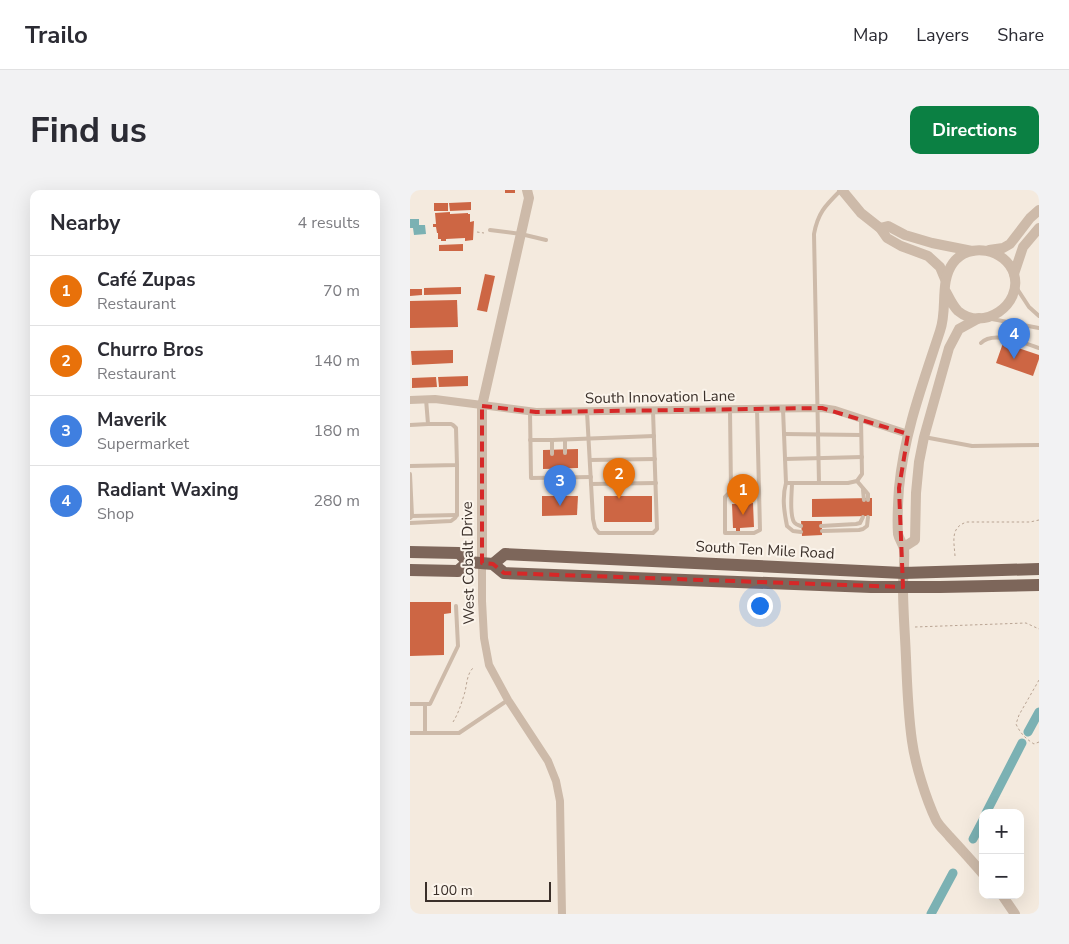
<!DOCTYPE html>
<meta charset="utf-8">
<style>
:root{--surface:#fff;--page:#f2f2f3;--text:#2b2b33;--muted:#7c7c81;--line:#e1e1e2;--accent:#0b8043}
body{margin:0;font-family:"Nunito Sans",sans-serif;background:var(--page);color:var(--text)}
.controls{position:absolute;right:15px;bottom:15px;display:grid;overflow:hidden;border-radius:10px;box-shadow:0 5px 20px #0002}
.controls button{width:45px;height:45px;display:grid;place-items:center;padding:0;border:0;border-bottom:1px solid var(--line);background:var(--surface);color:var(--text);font:25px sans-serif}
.scale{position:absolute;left:15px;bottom:12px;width:126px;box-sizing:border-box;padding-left:5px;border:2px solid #3a2f29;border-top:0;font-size:14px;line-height:18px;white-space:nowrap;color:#3a2f29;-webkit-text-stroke:4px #fbf4eb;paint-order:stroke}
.you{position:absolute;left:349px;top:415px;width:18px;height:18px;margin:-12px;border:4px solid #fff;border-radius:50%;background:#1a73e8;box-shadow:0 0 0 8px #1a73e833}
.badge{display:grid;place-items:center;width:32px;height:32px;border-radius:50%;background:var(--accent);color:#fff;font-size:16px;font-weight:700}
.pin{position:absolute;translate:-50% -41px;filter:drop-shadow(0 1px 2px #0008)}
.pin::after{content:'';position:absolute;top:26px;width:18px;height:15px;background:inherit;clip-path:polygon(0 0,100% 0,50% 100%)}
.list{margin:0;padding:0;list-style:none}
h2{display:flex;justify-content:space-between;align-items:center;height:65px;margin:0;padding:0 20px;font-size:21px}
h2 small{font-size:16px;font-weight:400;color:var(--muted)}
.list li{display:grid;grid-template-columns:32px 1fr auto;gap:15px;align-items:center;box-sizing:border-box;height:70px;padding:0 20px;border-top:1px solid var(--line)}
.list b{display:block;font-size:19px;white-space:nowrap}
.list p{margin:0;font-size:16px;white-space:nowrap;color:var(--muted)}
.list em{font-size:16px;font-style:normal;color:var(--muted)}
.map{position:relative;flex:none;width:629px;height:724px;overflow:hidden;border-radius:10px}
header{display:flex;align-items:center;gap:30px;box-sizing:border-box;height:70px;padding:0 25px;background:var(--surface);border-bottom:1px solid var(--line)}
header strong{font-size:24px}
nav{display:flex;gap:28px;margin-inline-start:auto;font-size:18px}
.intro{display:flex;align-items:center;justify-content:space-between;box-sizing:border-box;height:120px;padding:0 30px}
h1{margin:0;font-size:35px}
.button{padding:12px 22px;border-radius:10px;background:var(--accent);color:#fff;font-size:18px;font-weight:700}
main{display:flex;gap:30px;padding:0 30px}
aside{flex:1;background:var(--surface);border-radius:10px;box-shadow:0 5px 20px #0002}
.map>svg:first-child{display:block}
</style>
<header>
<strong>Trailo</strong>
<nav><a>Map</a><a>Layers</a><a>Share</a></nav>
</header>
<div class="intro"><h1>Find us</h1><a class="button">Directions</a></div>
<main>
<aside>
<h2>Nearby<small>4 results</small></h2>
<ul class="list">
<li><span class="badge" style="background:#e8710a">1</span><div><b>Café Zupas</b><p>Restaurant</p></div><em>70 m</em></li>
<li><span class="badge" style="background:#e8710a">2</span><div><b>Churro Bros</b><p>Restaurant</p></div><em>140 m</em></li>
<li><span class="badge" style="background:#3f7fe0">3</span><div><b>Maverik</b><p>Supermarket</p></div><em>180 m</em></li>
<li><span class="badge" style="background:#3f7fe0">4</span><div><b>Radiant Waxing</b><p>Shop</p></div><em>280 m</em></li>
</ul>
</aside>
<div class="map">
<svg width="629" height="724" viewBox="0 0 629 724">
<rect width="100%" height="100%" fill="#f4eade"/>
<polygon fill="#7bb1b3" points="0,29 9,29 9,35 15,35 16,44 4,45 3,38 0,38"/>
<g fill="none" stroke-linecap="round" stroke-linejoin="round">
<g stroke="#7bb1b3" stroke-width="9">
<polyline points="618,542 629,522"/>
<polyline points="576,623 612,553"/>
<polyline points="563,649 573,630"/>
<polyline points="521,724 543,683"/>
</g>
</g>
<g fill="#cd6644">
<rect x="95" y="0" width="10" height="3"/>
<polygon points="61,12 61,20 40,21 39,13"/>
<rect x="24" y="13" width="14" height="8"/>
<polygon points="40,22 40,24 58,23 58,24 60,24 60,32 64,31 63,50 55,51 55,48 36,49 36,51 31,51 31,49 28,49 28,43 27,43 26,37 23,37 23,34 26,34 25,23"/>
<polygon points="53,54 53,61 29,61 29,55"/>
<polygon points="75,84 85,86 77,122 67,120"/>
<polygon points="51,97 51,104 14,105 14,98"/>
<polygon points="0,99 12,99 12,105 0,106"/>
<polygon points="47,110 48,137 0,138 0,111"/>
<polygon points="593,153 629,165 629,169 623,186 586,173"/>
<polygon points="43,160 43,173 2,175 1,161"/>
<polygon points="58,186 58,196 29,197 28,187"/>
<polygon points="26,187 27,197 2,198 2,188"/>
<polygon points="168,259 168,278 133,279 133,260"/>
<polygon points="132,306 168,306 167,325 132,326"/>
<rect x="194" y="306" width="48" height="26"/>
<polygon points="462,308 462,326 402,327 402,309"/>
<polygon points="343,313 344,337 330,338 330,341 326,341 326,338 323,338 322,314"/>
<polygon points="391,331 412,331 412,345 392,346"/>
<polygon points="0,412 41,412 41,423 34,424 34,465 0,466"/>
</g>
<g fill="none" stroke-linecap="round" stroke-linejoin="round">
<g stroke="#b9a493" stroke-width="1" stroke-dasharray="2.5 2.5" stroke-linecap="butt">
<polyline points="67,42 74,43"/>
<path d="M545 366C544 351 540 337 557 332H620L629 330"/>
<polyline points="505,437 616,433 629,439"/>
<path d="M629 490 609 525 606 534C610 543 616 549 624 554L629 552"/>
<path d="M43 532C48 524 51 515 54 505 57 497 56 485 63 478"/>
</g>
<g stroke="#cdbaa9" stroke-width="4">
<polyline points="80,40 111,44 136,50"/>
<polyline points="606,97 619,117 629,126"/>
<polyline points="582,129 629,138"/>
<path d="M571 153C583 140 614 153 629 158"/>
<path d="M373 219 376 293H409L404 44C408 22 416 15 431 0"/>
<polyline points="320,220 321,301 349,302"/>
<polyline points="120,222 121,288 181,287"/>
<polyline points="177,222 183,329 185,338 189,343 243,343 247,339 243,221"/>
<polyline points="0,235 18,234 16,209"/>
<polyline points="374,244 451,245"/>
<polyline points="514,247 562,256 629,255"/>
<polyline points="120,250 142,250 244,246"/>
<polyline points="155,250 155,263"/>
<polyline points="142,264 142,250"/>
<polyline points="375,269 452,267"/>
<polyline points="180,270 245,269"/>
<polyline points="0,276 47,275 46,238 43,235 41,234 18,234"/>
<polyline points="0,284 2,326"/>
<polyline points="447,291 458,304 458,310"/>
<path d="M376 293C372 307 374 321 377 336L383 341 391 342"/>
<path d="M382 293C382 302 379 324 384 332 386 335 387 335 391 336"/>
<polyline points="409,293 438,293 447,291 452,284 451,229"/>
<polyline points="181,294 246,293"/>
<polyline points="453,300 454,310"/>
<polyline points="321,301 315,307 315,343 344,343 350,340 347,219"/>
<polyline points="0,328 2,326 47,325"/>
<polyline points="0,333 41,331 45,328 47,325 47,275"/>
<polyline points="411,336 446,334 450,333 453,327"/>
<polyline points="412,341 449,340 453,339 457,336 458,327"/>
<polyline points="0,514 20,514 48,456 46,416"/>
<polyline points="15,514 15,543"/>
<polyline points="0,543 49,543 98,510"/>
</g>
<g stroke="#cdbaa9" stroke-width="8">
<polyline points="0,210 25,209 126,222 412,218 425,220 498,244"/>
<polyline points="72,373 72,411 74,448 79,475 98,510 138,571 146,591 150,611 152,724"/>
</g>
<g stroke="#cdbaa9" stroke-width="10">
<polyline points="432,0 451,23 470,38 477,48 491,56 518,66 530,77 535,89"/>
<polyline points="470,38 478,36 495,45 522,53 562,61"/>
<polyline points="579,60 593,58 600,54 620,28 629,20"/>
<polyline points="604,84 613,57 629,38"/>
<path d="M535 100C539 107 542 115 548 121 573 142 613 115 604 84 596 59 559 51 543 73 529 92 538 119 530 141 513 193 494 243 489 298 488 312 487 330 488 344 489 349 493 354 494 359 495 371 493 384 493 397 493 420 495 444 496 468 497 495 498 523 502 551 505 574 516 609 526 630 529 636 535 641 539 646 551 659 562 671 573 684"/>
<polyline points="494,357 505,350 506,303 509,272 514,247 539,158 549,139 569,128"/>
<polyline points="72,373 72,216 119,8 117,0"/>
<polyline points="592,705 605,724"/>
</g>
<g stroke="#7d665a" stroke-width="12">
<polyline points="0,362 49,363 58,372 83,374 94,383 461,397 530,397 629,395"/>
<polyline points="83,374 95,364 493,383 629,379"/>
<polyline points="0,380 48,381 58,372"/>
</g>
</g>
<path fill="none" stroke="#d62828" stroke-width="4" stroke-dasharray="10 6" stroke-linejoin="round" d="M72 216 126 222 412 218 498 244 489 298 493 397 94 383 83 374 72 373Z"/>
<g text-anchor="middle" stroke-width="4" stroke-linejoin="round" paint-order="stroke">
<g font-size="15" fill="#3a2f29" stroke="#fbf4eb">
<text transform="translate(250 207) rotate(-1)" y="5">South Innovation Lane</text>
<text transform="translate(355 360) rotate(3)" y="5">South Ten Mile Road</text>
<text transform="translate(58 373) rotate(-91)" y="5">West Cobalt Drive</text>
</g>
</g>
</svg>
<div class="controls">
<button>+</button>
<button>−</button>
</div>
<div class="scale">100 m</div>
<div class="you"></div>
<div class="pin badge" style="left:333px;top:325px;background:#e8710a">1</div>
<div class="pin badge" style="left:209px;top:309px;background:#e8710a">2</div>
<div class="pin badge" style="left:150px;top:316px;background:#3f7fe0">3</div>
<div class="pin badge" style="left:604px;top:169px;background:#3f7fe0">4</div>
</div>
</main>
